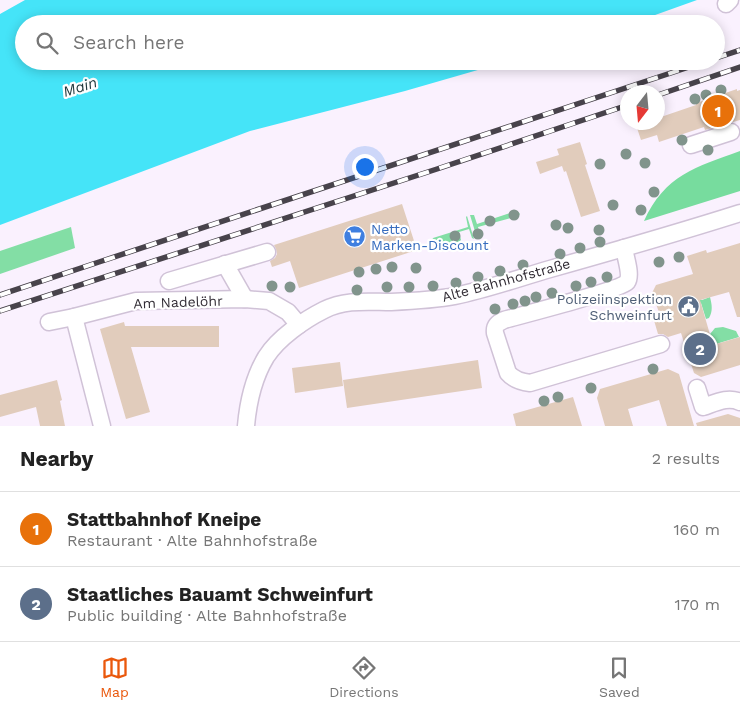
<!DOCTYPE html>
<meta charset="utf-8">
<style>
:root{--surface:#fff;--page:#f6f6f6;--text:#222;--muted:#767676;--line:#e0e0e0;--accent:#ea580c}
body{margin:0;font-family:"Work Sans",sans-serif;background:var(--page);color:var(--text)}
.compass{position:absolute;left:620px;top:85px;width:45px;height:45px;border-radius:50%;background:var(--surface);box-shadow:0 2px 12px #0003;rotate:196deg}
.you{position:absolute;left:364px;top:166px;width:18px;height:18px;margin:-12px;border:4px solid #fff;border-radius:50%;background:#1a73e8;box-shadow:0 0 0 8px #1a73e833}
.badge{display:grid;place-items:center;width:32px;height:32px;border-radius:50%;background:var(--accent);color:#fff;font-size:16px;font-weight:700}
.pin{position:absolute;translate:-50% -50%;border:2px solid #fff;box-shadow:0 1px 5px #0006}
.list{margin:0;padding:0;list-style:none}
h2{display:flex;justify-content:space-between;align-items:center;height:65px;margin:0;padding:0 20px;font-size:21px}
h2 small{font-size:16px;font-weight:400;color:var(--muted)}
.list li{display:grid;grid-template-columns:32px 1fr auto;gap:15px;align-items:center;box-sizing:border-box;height:75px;padding:0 20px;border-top:1px solid var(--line)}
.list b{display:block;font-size:19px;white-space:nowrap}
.list p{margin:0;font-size:16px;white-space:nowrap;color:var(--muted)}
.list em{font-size:16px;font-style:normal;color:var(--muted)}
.icon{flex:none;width:28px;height:28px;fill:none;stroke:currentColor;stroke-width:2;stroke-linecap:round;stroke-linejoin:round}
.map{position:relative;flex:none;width:740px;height:426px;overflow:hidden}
.search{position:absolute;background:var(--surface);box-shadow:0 2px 12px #0003;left:15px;right:15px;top:15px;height:55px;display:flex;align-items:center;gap:12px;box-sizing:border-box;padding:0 18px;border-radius:28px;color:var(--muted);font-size:19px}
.sheet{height:215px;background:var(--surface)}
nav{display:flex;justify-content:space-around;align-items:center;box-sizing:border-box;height:70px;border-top:1px solid var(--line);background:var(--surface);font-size:14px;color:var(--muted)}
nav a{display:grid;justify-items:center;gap:2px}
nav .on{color:var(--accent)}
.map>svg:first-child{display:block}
</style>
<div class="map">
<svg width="740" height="426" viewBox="0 0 740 426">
<rect width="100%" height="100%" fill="#faf1fe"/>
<g fill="#83dea5">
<polygon points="516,211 518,212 520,214 518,216 478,227 480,235 479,237 477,238 470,215 474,215 477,224"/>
<polygon points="467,216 474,239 472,238 469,229 459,232 461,240 459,242 437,245 433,243 432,240 433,238 468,227 466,217"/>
<polygon points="71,227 75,248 0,274 0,251"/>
<path d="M710 297C712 305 713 311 709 318L706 319 701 303 699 302 700 299 702 300Z"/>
<polygon points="723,327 736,331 739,337 716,344 715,346 712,345 713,343 710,334 715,328"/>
</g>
<path fill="#77dc9e" d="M740 151V191L644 221C665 175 696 167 740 151Z"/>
<polygon fill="#45e4f8" points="25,0 697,0 630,24 24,24 24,61 509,61 405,91 250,131 0,225 0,14"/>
<g fill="#e1ccbc">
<polygon points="737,89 737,91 740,90 740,120 705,130 704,127 659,142 657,135 641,140 635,122 658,122 658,118 696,105 696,103"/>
<polygon points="580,142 587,164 585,165 600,211 581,217 566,171 564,172 562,166 540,174 536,162 559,155 557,149"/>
<polygon points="402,204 417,250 299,288 290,261 272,267 270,261 275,258 277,254 276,249 274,245"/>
<polygon points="740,243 740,317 737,317 729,292 700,300 713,345 740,337 740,365 701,377 694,373 681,333 668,337 663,334 658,334 653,317 660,315 652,293 656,285 693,274 687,256 706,250 707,253"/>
<polygon points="124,322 125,326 219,326 219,347 131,347 150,412 126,419 100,329"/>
<polygon points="478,360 482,388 347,408 343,380"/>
<polygon points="340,362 343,386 295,393 292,368"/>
<polygon points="668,369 679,374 694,426 667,426 659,400 628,409 633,426 605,426 597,398 600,389"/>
<polygon points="57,380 62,400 60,401 65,426 40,426 36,407 0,417 0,395"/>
<polygon points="573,397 582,426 516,426 513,414"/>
<polygon points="728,414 740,418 740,426 697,426 696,423"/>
</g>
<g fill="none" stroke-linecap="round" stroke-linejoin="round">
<defs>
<g id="minor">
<polyline points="726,4 730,0"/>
<polyline points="691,145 731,132"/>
<path d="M624 248C625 256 632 275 627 282 620 290 522 315 504 320 498 323 494 325 495 333L508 373C514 380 521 382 530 383L661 344"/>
<polyline points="225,264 245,299"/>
<polyline points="169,281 267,252"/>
<polyline points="74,317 102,426"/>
<polyline points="49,322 74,317 136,301 245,299 269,301 288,312 299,325"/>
<path d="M697 388 703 407C715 403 728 396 740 402"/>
<path d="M246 426C248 403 254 377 266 357 278 338 304 320 324 310 345 299 369 302 391 302 413 301 434 300 455 296 488 289 519 278 550 269 614 251 677 233 740 213"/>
</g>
</defs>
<use href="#minor" stroke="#d0c2d7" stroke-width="19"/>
<use href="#minor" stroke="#fff" stroke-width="16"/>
<defs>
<g id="rail">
<polyline points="716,58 740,50"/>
<polyline points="658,95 740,67"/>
<polyline points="0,295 99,262 707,61"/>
<polyline points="0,311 437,169 628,105"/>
</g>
</defs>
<use href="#rail" stroke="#48434b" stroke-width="5.5"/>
<use href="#rail" stroke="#fff" stroke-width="4" stroke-dasharray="11" stroke-linecap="butt"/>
</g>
<g fill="#81948c">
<circle cx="721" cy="90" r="5.5"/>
<circle cx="706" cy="95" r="5.5"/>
<circle cx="695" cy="99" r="5.5"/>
<circle cx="682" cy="140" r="5.5"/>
<circle cx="708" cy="150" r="5.5"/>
<circle cx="626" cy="154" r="5.5"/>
<circle cx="645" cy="163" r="5.5"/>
<circle cx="600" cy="164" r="5.5"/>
<circle cx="654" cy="192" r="5.5"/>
<circle cx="613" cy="205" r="5.5"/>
<circle cx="641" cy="210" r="5.5"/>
<circle cx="514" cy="215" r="5.5"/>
<circle cx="490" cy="221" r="5.5"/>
<circle cx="556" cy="225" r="5.5"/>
<circle cx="568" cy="228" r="5.5"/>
<circle cx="599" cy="230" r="5.5"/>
<circle cx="478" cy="234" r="5.5"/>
<circle cx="455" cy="236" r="5.5"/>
<circle cx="600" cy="242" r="5.5"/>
<circle cx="580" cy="248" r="5.5"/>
<circle cx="560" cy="254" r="5.5"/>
<circle cx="679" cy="257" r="5.5"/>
<circle cx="659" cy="262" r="5.5"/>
<circle cx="523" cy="265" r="5.5"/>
<circle cx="392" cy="267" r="5.5"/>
<circle cx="416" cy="268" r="5.5"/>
<circle cx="376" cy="269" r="5.5"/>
<circle cx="500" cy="271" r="5.5"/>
<circle cx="359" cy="272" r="5.5"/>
<circle cx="478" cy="277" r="5.5"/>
<circle cx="607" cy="277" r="5.5"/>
<circle cx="591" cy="282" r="5.5"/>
<circle cx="456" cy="283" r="5.5"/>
<circle cx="272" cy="286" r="5.5"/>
<circle cx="433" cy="286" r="5.5"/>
<circle cx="576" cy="286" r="5.5"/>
<circle cx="290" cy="287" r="5.5"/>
<circle cx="387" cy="287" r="5.5"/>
<circle cx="409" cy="287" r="5.5"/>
<circle cx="357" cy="290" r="5.5"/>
<circle cx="552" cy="293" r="5.5"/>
<circle cx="536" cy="297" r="5.5"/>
<circle cx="525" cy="301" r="5.5"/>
<circle cx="513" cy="304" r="5.5"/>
<circle cx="495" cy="309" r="5.5"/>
<circle cx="653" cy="369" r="5.5"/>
<circle cx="591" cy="388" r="5.5"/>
<circle cx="558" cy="397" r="5.5"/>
<circle cx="544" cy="401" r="5.5"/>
</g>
<defs>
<symbol id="supermarket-disc" viewBox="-11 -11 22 22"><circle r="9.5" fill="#3f7fe0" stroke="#fff"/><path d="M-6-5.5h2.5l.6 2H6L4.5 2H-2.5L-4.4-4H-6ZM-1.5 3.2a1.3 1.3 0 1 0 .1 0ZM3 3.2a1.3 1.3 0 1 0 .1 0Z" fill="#fff"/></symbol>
<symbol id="civic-disc" viewBox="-11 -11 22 22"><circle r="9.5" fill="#5c6f8a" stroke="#fff"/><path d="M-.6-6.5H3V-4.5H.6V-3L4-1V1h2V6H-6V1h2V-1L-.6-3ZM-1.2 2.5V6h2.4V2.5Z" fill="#fff"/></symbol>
</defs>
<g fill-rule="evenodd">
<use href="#supermarket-disc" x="342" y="224" width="25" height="25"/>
<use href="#civic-disc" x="676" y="294" width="25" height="25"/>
</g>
<g text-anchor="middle" stroke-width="4.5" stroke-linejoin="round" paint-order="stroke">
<g font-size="14" fill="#366cbe" stroke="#fff" text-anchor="start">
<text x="371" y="234">Netto<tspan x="371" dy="16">Marken-Discount</tspan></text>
</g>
<g font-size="14" fill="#312c34" stroke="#fff">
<text transform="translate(506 280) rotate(-15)" y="5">Alte Bahnhofstraße</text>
<text transform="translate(178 302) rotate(-2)" y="5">Am Nadelöhr</text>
</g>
<g font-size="14" fill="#4e5e75" stroke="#fff" text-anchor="end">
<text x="672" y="304">Polizeiinspektion<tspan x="672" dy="16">Schweinfurt</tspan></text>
</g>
<g font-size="15" font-style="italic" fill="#20393d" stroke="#fff">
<text transform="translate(80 87) rotate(-18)" y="5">Main</text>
</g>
</g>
</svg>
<svg class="compass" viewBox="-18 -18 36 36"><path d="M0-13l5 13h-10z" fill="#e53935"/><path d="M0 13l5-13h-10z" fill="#767676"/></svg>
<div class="you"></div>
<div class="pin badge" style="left:718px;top:111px;background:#e8710a">1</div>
<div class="pin badge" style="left:700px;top:349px;background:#5c6f8a">2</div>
<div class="search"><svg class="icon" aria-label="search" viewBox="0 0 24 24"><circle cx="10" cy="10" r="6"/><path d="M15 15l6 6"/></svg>Search here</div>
</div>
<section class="sheet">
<h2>Nearby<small>2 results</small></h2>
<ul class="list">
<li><span class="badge" style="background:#e8710a">1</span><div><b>Stattbahnhof Kneipe</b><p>Restaurant · Alte Bahnhofstraße</p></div><em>160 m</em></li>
<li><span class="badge" style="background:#5c6f8a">2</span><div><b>Staatliches Bauamt Schweinfurt</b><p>Public building · Alte Bahnhofstraße</p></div><em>170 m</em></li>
</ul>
</section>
<nav>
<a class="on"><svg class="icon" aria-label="map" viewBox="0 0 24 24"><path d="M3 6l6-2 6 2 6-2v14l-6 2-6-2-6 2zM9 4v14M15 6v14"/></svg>Map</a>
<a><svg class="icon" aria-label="directions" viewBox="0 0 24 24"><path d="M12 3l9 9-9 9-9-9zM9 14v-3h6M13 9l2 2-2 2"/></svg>Directions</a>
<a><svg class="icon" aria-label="saved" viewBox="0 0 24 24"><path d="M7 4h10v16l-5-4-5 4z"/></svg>Saved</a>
</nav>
